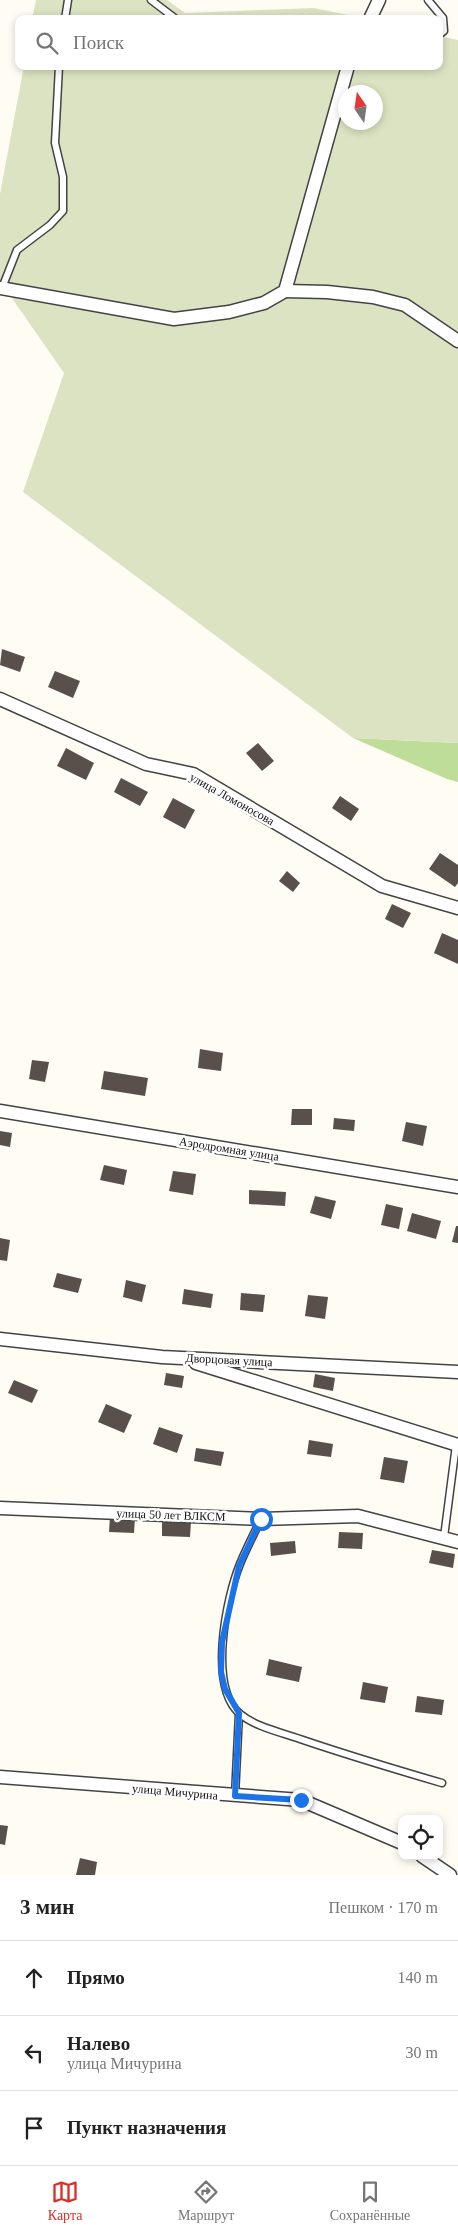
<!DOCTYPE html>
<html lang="ru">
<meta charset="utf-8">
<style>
:root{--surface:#fff;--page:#f2f2f2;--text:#222;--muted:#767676;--line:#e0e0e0;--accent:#d93025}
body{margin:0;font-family:"Times New Roman",serif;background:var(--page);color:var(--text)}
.controls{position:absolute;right:15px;bottom:15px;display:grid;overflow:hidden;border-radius:10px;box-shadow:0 2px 8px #0003}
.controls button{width:45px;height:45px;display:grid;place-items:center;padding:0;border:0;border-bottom:1px solid var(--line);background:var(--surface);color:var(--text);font:25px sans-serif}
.compass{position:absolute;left:338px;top:85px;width:45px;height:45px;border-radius:50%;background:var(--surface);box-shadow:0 2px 8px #0003;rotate:347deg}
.stop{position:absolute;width:15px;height:15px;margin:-11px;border:4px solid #1a73e8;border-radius:50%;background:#fff}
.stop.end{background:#1a73e8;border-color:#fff;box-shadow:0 1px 5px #0008}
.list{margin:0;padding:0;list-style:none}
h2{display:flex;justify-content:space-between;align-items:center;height:65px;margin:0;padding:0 20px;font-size:21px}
h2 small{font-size:16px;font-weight:400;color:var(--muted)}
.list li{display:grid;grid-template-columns:32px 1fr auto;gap:15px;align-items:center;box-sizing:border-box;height:75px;padding:0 20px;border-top:1px solid var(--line)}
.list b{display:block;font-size:19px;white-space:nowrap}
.list p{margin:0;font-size:16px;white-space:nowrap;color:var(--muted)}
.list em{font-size:16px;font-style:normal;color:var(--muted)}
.icon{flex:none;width:28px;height:28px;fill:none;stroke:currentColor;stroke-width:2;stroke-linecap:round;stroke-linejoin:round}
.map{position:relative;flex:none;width:458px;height:1875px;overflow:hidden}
.search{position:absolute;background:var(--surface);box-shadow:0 2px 8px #0003;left:15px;right:15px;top:15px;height:55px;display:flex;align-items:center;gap:12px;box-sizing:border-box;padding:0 18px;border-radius:10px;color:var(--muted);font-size:19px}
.sheet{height:290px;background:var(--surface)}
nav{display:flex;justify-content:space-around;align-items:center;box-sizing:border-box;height:70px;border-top:1px solid var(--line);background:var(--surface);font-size:14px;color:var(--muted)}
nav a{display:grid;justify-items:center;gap:2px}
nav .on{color:var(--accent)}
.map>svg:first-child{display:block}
</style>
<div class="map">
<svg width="458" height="1875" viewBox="0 0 458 1875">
<rect width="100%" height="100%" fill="#fffcf3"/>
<polygon fill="#bddd99" points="353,738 458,743 458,782 447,779"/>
<g fill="#dbe3c2" fill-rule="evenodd">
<polygon points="36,0 167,0 185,13 314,8 367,19 32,19"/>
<path d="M439 36 458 40V743L353 738 23 492 64 373 0 281V194L24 66H439ZM346 92H376V122H346Z"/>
</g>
<g fill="#59504c">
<polygon points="2,649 25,657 20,672 0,665"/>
<polygon points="55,671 80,681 73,698 48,687"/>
<polygon points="258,743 274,761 262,771 246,753"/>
<polygon points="66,748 94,763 86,780 57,766"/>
<polygon points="121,778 148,792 140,806 114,792"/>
<polygon points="340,796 359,809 351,821 332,808"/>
<polygon points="173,798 195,810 185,829 163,817"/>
<polygon points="440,853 458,865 458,883 455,887 429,869"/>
<polygon points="287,871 300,883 293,892 279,881"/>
<polygon points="392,904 411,913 403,928 385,919"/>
<polygon points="442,933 458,940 458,964 434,953"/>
<polygon points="200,1049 223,1053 221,1071 198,1068"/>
<polygon points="32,1060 49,1062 45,1082 29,1079"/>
<polygon points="104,1071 148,1078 145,1096 101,1089"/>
<polygon points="292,1109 312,1109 312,1125 291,1125"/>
<polygon points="334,1118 355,1120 354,1131 333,1129"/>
<polygon points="406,1122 427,1126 423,1146 402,1141"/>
<polygon points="0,1131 12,1133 10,1147 0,1145"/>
<polygon points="104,1165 127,1170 124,1185 100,1180"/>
<polygon points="173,1171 196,1174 193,1195 169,1191"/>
<polygon points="249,1190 286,1192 285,1206 249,1204"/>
<polygon points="315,1196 336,1201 331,1219 310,1213"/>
<polygon points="386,1204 403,1208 399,1229 381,1225"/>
<polygon points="412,1213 441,1221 436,1239 407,1231"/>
<polygon points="456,1226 458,1226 458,1243 452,1242"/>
<polygon points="0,1238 10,1240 7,1261 0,1260"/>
<polygon points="57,1273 82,1279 78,1293 53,1287"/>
<polygon points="126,1280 146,1285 142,1302 123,1297"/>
<polygon points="184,1289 213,1294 211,1308 182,1304"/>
<polygon points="241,1293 265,1295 263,1312 240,1310"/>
<polygon points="308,1295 328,1297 325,1319 305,1316"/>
<polygon points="166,1373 184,1376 182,1388 164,1385"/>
<polygon points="315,1374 335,1378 333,1391 313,1387"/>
<polygon points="14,1380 38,1390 32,1403 8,1393"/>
<polygon points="106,1404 132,1415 124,1433 98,1422"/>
<polygon points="159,1427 183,1435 177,1453 153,1444"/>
<polygon points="309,1440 333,1444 331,1457 307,1454"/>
<polygon points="196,1448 224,1452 221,1466 194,1461"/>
<polygon points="384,1457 408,1461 404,1483 380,1479"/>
<polygon points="110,1516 135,1517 134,1533 109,1532"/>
<polygon points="162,1520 191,1521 190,1537 162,1536"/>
<polygon points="339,1532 363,1533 362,1549 338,1548"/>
<polygon points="295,1541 296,1553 271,1556 270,1543"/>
<polygon points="432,1550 455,1554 453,1568 429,1563"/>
<polygon points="269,1659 302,1667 299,1682 266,1675"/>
<polygon points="363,1682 388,1687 385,1703 360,1699"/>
<polygon points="417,1696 444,1700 442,1715 415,1712"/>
<polygon points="0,1825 8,1826 5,1845 0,1844"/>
<polygon points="80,1858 97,1862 95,1875 76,1875"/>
</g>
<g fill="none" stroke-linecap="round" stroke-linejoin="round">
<defs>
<g id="service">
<polyline points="151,0 176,19"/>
<polyline points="428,0 443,18 444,31 439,35"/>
<polyline points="65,19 68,0"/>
<polyline points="2,288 17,250 50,225 63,211 63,177 55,143 59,66"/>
<path d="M261 1519C254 1534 246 1549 240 1564 226 1598 208 1687 240 1714 256 1727 280 1732 300 1739 347 1755 394 1769 442 1783"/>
<polyline points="444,1537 456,1445"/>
<polyline points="235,1796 239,1713"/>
</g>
<g id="minor">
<polyline points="370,19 379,0"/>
<polyline points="0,288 174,319 229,312 264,303 285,291 348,66"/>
<polyline points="285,291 327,292 373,297 405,305 458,341"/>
<polyline points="0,699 146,764 193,774 382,886 458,908"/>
<polyline points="0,1111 458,1187"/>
<polyline points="0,1339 162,1357 458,1372"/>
<polyline points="196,1363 458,1445"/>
<polyline points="0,1508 261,1519 358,1516 458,1542"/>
<polyline points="0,1777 301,1800 402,1843"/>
<polyline points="422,1856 450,1875"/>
</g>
</defs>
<use href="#service" stroke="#434343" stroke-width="9"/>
<use href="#minor" stroke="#434343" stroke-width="15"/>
<use href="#service" stroke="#fff" stroke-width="6"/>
<use href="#minor" stroke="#fff" stroke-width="12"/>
</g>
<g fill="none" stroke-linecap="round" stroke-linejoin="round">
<polyline stroke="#1a73e8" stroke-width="6" points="261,1519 239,1566 222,1642 221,1672 225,1689 239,1713 235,1796 301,1800"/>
</g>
<g text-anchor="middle" stroke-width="5" stroke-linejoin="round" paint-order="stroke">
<g font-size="12" fill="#101010" stroke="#fff">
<text transform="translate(232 799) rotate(29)" y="4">улица Ломоносова</text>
<text transform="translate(229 1149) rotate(9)" y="4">Аэродромная улица</text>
<text transform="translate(229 1360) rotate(3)" y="4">Дворцовая улица</text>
<text transform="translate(171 1515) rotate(2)" y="4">улица 50 лет ВЛКСМ</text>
<text transform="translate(175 1792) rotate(5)" y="4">улица Мичурина</text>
</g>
</g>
</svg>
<div class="controls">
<button><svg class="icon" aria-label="locate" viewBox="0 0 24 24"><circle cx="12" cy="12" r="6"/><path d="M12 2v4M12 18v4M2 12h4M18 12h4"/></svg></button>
</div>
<svg class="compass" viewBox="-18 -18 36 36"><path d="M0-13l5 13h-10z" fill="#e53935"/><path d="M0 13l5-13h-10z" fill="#767676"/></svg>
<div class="stop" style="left:261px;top:1519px"></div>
<div class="stop end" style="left:301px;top:1800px"></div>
<div class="search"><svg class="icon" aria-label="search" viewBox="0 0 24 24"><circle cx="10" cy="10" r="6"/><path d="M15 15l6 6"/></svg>Поиск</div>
</div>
<section class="sheet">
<h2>3 мин<small>Пешком · 170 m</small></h2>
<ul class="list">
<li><svg class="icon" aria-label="ahead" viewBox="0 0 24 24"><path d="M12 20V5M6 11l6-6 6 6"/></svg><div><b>Прямо</b></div><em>140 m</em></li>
<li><svg class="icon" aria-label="left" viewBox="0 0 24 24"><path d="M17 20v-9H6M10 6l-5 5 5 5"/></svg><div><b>Налево</b><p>улица Мичурина</p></div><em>30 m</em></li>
<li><svg class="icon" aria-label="arrive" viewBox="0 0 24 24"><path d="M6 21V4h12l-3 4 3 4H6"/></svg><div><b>Пункт назначения</b></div></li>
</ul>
</section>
<nav>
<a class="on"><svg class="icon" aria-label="map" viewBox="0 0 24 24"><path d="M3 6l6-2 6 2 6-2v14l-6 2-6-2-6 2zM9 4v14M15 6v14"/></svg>Карта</a>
<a><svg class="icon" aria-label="directions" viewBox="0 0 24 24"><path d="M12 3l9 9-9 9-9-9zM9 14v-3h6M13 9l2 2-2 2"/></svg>Маршрут</a>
<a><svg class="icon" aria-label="saved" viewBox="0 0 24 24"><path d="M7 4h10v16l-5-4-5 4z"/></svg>Сохранённые</a>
</nav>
